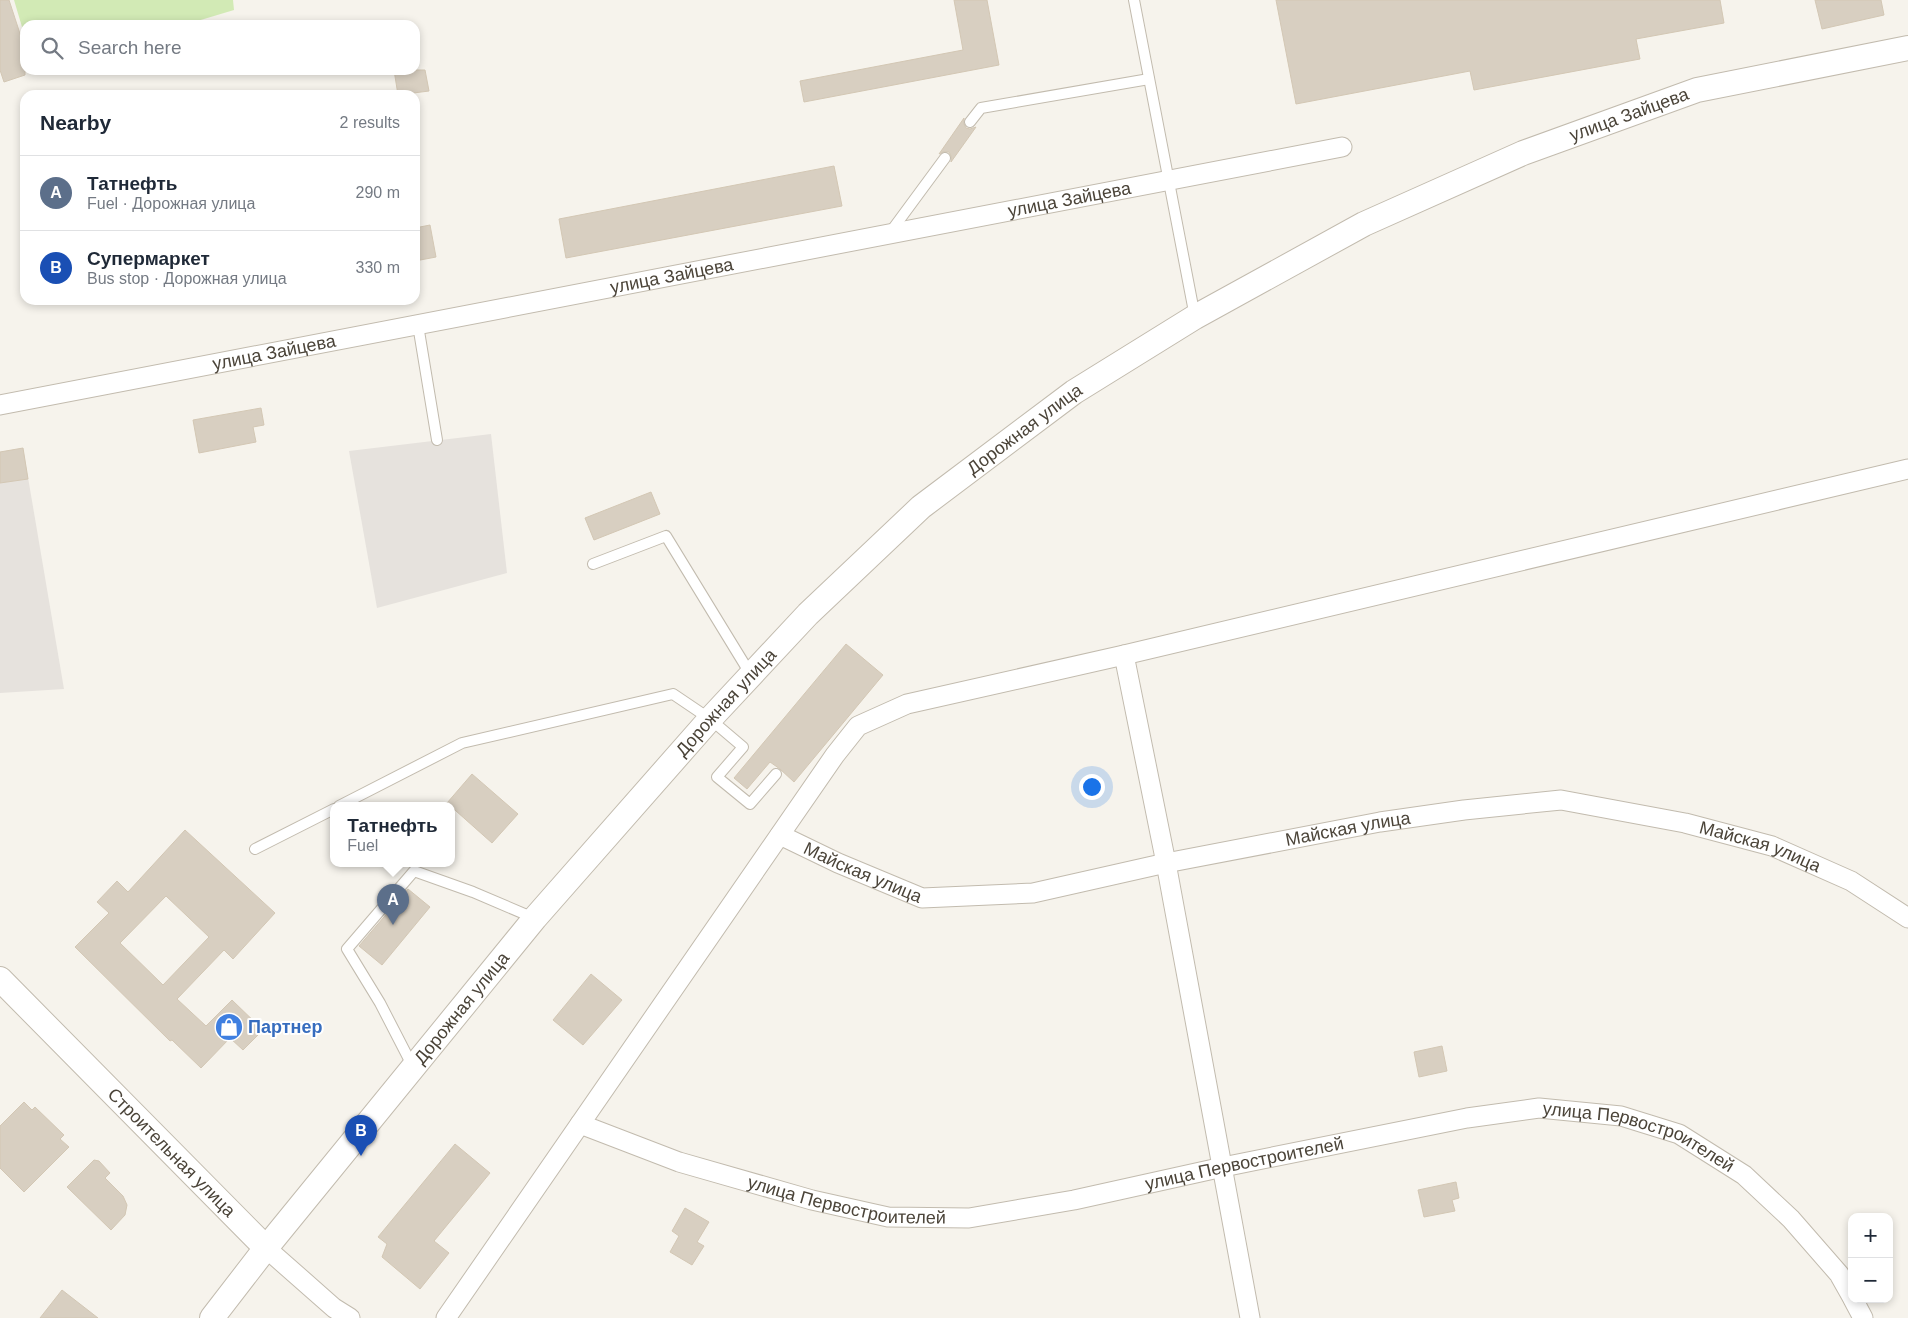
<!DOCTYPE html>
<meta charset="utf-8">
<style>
:root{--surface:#fff;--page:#f2f2f3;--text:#1f2937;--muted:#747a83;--line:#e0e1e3;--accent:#d93025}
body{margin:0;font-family:Helvetica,sans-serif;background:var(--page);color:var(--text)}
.controls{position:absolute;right:15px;bottom:15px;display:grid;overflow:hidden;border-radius:10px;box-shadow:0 2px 8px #0003}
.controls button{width:45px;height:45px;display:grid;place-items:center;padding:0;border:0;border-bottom:1px solid var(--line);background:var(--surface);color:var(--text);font:25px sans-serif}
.you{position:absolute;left:1091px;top:786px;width:18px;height:18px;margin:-12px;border:4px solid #fff;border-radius:50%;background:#1a73e8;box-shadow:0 0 0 8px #1a73e833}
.badge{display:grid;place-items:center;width:32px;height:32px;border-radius:50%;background:var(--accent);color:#fff;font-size:16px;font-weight:700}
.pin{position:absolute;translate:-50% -41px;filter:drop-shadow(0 1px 2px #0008)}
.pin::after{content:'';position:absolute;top:26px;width:18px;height:15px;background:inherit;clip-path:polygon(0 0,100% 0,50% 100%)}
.popup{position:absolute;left:330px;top:802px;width:125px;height:65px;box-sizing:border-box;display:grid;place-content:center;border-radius:10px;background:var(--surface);filter:drop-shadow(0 1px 4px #0005);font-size:16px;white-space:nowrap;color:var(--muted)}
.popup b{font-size:19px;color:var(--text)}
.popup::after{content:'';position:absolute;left:50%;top:100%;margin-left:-10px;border:10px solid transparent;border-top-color:var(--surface)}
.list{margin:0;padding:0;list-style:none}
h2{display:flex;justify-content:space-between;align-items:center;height:65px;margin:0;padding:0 20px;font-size:21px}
h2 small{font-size:16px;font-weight:400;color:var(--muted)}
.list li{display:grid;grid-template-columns:32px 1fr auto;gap:15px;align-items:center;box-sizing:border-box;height:75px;padding:0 20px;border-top:1px solid var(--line)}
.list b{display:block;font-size:19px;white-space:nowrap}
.list p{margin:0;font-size:16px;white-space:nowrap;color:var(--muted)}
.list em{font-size:16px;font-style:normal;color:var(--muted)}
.icon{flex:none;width:28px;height:28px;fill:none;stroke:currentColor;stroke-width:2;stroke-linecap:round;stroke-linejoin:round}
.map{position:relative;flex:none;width:1908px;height:1318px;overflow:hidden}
.search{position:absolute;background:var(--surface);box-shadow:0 2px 8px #0003;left:20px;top:20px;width:400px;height:55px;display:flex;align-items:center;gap:12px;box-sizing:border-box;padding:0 18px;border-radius:15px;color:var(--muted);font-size:19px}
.panel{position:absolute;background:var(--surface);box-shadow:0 2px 8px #0003;left:20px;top:90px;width:400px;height:215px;border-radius:15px}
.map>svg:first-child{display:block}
</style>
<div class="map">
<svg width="1908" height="1318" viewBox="0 0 1908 1318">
<rect width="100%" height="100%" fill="#f6f3ec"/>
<g fill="#e6e2dd">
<polygon points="491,434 507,573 377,608 349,451"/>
<polygon points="23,448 64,689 0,693 0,452"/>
</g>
<polygon fill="#d2eab5" points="14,0 233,0 234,10 184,25 25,25 25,37"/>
<g fill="#d8cfc1" stroke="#d3c7b4" fill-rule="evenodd">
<polygon points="0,0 9,0 25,49 25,75 4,82 0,70"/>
<polygon points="954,0 987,0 999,65 804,102 800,81 963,50"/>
<polygon points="1276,0 1720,0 1724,23 1636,39 1640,59 1474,90 1470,71 1296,104"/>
<polygon points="1815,0 1881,0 1884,15 1822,29"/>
<polygon points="394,70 425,70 429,91 398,95"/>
<polygon points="964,118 964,124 966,128 970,129 976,127 951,162 951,156 949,152 943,152 939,154"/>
<polygon points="834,166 842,206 566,258 559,219"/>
<polygon points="430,225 436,257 415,261 415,228"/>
<polygon points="261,408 264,425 253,427 256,442 199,453 193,420"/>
<polygon points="23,448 28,479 0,483 0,452"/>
<polygon points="651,492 660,514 594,540 585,518"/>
<polygon points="846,644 883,675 794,782 780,769 770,762 747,789 734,778"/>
<polygon points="472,774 518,814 492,843 447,803"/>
<path d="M185 830 275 913 233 959 224 950 177 999 206 1026 232 1000 263 1030 243 1050 230 1038 201 1068 172 1040 170 1041 75 947 109 913 97 902 117 881 128 892ZM166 896 209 937 163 985 120 943Z"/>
<polygon points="408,889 430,907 382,965 359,946"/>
<polygon points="591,974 622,1000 583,1045 553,1020"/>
<polygon points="1442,1046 1447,1071 1419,1077 1414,1052"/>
<polygon points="24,1102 32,1110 35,1107 64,1135 60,1139 69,1147 24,1192 0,1168 0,1126"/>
<polygon points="455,1144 490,1173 434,1241 449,1253 420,1289 382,1257 387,1244 378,1237"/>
<polygon points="94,1160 99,1161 110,1173 105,1178 123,1196 127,1205 125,1215 111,1230 67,1187"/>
<polygon points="1456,1182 1459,1198 1452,1200 1455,1211 1424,1217 1418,1190"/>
<polygon points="685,1208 709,1222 697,1242 704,1246 692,1265 670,1252 679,1236 672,1231"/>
<polygon points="62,1290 98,1318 40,1318"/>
</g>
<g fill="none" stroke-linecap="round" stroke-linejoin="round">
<defs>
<g id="service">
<polyline points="1134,0 1195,317"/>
<polyline points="970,122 981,108 1149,79"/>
<polyline points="889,234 945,158"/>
<polyline points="418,325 437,440"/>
<polyline points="593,564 666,536 751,675"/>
<polyline points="339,806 462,743 673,694 710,719 743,747 717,777 750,804 776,774"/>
<polyline points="255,849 334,809"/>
<polyline points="413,1067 380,1003 347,949 414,871 473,892 534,918"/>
</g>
<g id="minor">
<path id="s1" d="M0 405 1342 147"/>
<polyline points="1124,655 1166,863 1250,1318"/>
<path id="s2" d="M780 835 838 863 922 898 1033 893 1166 863 1380 822 1464 810 1561 800 1685 823 1772 846 1851 881 1908 918"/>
<path id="s3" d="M580 1124 679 1162 812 1200 888 1217 969 1218 1074 1200 1223 1167 1467 1118 1539 1108 1621 1116 1679 1134 1744 1175 1791 1219 1839 1274 1852 1297"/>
<polyline points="266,1248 334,1308 350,1318"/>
<polyline points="1853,1299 1863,1318"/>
<polyline points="446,1318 835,755 858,726 907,704 1124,655 1908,469"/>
</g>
<g id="tertiary">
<path id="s4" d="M0 979 266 1248"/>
<path id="s5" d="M212 1318 266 1248 535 918 710 719 808 614 921 507 1074 392 1195 317 1364 224 1523 153 1697 90 1908 48"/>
</g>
</defs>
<use href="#service" stroke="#c2bbae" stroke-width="12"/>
<use href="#minor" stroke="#c2bbae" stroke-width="21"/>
<use href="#tertiary" stroke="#c2bbae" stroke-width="26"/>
<use href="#service" stroke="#fff" stroke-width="10"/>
<use href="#minor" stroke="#fff" stroke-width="19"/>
<use href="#tertiary" stroke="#fff" stroke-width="24"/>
</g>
<defs>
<symbol id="shop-disc" viewBox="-11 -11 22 22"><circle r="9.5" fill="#3f7fe0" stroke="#fff"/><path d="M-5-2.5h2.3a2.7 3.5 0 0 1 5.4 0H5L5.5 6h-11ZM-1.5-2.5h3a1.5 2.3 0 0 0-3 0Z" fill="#fff"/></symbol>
</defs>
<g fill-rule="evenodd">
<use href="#shop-disc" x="213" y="1011" width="32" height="32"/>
</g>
<g text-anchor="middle" stroke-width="4" stroke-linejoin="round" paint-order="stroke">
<g font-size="18" fill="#4b4439" stroke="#fff">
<text dy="6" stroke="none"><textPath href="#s5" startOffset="1892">улица Зайцева</textPath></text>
<text dy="6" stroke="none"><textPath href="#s1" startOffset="1089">улица Зайцева</textPath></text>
<text dy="6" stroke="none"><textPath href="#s1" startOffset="684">улица Зайцева</textPath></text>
<text dy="6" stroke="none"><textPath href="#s1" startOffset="279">улица Зайцева</textPath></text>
<text dy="6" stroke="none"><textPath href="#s5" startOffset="1208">Дорожная улица</textPath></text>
<text dy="6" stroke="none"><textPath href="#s5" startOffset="802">Дорожная улица</textPath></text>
<text dy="6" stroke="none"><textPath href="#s2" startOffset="588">Майская улица</textPath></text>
<text dy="6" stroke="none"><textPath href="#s2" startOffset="1008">Майская улица</textPath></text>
<text dy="6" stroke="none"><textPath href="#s2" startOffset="91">Майская улица</textPath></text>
<text dy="6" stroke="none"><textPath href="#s5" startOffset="398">Дорожная улица</textPath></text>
<text dy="6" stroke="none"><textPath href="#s3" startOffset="1089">улица Первостроителей</textPath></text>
<text dy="6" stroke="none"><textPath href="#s4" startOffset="244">Строительная улица</textPath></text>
<text dy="6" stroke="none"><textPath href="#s3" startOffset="684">улица Первостроителей</textPath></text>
<text dy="6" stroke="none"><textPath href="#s3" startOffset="279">улица Первостроителей</textPath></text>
</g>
<g font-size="18" font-weight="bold" fill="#366cbe" stroke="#fff" text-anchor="start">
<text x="248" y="1033">Партнер</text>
</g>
</g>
</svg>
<div class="controls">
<button>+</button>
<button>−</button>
</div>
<div class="you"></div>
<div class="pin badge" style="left:393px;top:925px;background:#5c6f8a">A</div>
<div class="popup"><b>Татнефть</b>Fuel</div>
<div class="pin badge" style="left:361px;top:1156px;background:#1a4fb4">B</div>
<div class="search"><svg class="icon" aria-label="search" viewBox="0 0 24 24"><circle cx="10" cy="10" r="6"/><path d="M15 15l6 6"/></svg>Search here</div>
<section class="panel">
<h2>Nearby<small>2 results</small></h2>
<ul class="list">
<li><span class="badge" style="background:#5c6f8a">A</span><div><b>Татнефть</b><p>Fuel · Дорожная улица</p></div><em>290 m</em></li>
<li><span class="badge" style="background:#1a4fb4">B</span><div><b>Супермаркет</b><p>Bus stop · Дорожная улица</p></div><em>330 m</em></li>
</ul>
</section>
</div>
